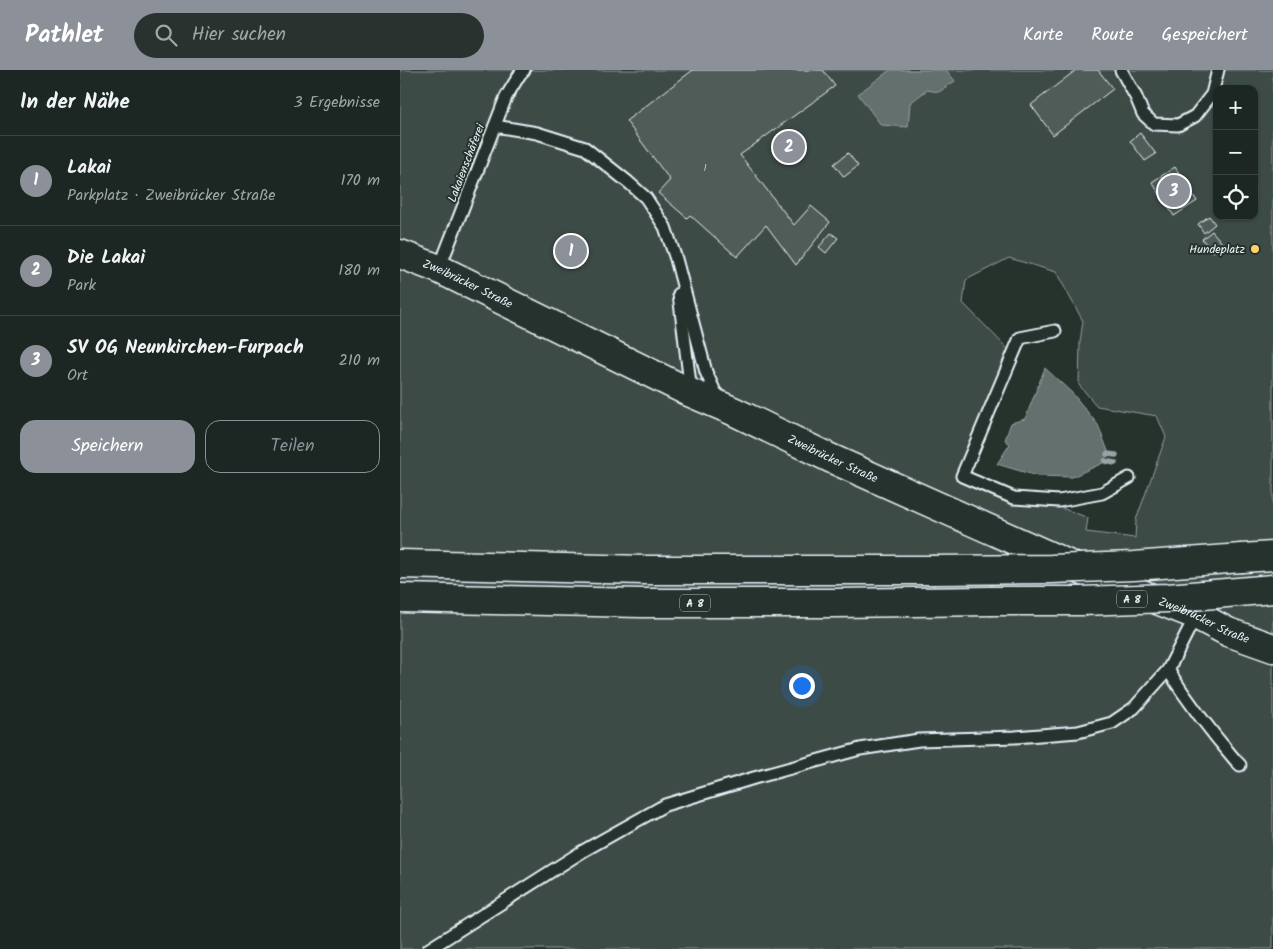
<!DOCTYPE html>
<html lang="de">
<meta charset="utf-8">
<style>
:root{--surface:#1c2622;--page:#29322f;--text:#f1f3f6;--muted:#a0a5a5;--line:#3a4340;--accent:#8c9099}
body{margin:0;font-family:Kalam,sans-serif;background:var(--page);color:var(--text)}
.controls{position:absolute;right:15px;top:15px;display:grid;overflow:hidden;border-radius:10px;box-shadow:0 1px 4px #0004}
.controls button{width:45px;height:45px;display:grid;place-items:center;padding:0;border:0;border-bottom:1px solid var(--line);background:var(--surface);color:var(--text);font:25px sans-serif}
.you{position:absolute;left:401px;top:615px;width:18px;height:18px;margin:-12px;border:4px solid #fff;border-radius:50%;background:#1a73e8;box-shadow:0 0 0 8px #1a73e833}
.badge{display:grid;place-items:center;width:32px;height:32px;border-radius:50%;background:var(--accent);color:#fff;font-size:16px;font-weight:700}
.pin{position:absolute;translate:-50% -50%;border:2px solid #fff;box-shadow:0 1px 5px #0006}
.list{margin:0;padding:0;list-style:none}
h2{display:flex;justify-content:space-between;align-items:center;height:65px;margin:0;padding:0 20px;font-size:21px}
h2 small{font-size:16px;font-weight:400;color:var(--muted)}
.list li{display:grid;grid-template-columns:32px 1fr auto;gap:15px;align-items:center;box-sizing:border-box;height:90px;padding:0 20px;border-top:1px solid var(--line)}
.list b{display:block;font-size:19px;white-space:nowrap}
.list p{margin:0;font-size:16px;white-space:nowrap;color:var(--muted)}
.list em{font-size:16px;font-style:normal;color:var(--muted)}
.actions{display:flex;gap:10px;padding:15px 20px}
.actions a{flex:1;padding:11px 0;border:1px solid var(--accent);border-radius:15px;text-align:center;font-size:18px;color:var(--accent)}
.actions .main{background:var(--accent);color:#fff}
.icon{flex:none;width:28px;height:28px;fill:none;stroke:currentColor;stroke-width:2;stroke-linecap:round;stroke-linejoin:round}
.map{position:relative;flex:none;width:873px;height:879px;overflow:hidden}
header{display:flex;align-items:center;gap:30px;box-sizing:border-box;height:70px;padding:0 25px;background:var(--accent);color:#fff}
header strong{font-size:24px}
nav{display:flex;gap:28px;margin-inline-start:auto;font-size:18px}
.search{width:350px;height:45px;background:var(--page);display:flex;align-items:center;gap:12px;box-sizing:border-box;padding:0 18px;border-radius:28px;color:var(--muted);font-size:19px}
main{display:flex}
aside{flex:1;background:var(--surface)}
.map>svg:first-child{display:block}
</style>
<header>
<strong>Pathlet</strong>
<div class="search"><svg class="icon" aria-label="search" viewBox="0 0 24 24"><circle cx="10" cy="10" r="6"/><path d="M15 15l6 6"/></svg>Hier suchen</div>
<nav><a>Karte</a><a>Route</a><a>Gespeichert</a></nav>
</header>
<main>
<aside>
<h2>In der Nähe<small>3 Ergebnisse</small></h2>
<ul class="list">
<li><span class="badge">1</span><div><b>Lakai</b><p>Parkplatz · Zweibrücker Straße</p></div><em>170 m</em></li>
<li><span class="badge">2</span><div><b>Die Lakai</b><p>Park</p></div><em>180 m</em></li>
<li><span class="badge">3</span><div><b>SV OG Neunkirchen-Furpach</b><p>Ort</p></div><em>210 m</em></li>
</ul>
<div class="actions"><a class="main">Speichern</a><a>Teilen</a></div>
</aside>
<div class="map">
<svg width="873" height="879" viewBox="0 0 873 879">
<rect width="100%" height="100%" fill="#26332d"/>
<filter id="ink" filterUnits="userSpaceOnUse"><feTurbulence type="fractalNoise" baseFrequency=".02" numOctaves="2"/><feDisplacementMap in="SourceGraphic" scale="10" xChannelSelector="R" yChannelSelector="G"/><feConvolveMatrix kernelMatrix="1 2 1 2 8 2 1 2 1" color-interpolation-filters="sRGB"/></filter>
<g filter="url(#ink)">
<path fill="#3e4b47" stroke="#939ea0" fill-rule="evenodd" d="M0 0H873V879H0ZM817 19H854V146H817ZM609 188 656 202 683 251 680 272 679 315 697 336 757 346 766 367 736 450 735 468 686 462 688 448 673 442 575 410 564 387 605 311 608 279 563 233 566 210Z"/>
<g fill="#636f6d" stroke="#98a3a5">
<polygon points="490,0 546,0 555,11 539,22 527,20 510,33 508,57 481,55 458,24"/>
<polygon points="645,298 673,324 698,355 708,381 705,392 672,407 637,406 597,394 610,374 605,370 611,353 625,349"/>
</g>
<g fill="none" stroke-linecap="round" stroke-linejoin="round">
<g stroke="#98a3a5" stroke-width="5.5">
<polyline points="707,384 716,385"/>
<polyline points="705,391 715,393"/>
</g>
</g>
<g fill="#505c59" stroke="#e8f1f8">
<polygon points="293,0 423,0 435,16 340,85 394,155 411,136 430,152 396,195 366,155 337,187 290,145 287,148 258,123 270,110 226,51"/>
<polygon points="676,0 698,0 713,19 653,65 631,35"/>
<polygon points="740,63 756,84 745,91 730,71"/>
<polygon points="448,83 458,96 444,107 434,94"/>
<polygon points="775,97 797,131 774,146 752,112"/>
<polygon points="809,146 815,154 804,163 798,154"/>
<polygon points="812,161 823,174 813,182 802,169"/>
<polygon points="431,163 438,168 426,183 419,177"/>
</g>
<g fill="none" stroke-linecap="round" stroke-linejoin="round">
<defs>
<g id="lane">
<polyline points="721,0 736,27 743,44 754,54 778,55 795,46 812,24 818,0"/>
<polyline points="95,56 137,63 185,78 228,112 246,128 265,157 276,189 306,302 315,322 322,329"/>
<polyline points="39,199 106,27 120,4 124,0"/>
<polyline points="279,224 291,322"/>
<polyline points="655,261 620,268 562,406 614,428 659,431 702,423 729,408"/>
<path d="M768 600C788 632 811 662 836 691L840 695"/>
<polyline points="29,879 183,781 265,735 354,708 460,679 519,670 615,667 678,662 712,653 734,638 768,600 796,545"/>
</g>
<g id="secondary">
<path id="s1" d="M0 184 39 199 291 323 333 341 430 388 690 504 796 545 828 562 873 578"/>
</g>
<g id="highway">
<polyline points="842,488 873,486"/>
<polyline points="0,494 245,500 532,500"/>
<polyline points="0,528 241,533 436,533 590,531"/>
</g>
</defs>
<use href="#lane" stroke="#e8f1f8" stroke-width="15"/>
<use href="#secondary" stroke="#e8f1f8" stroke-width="31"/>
<use href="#highway" stroke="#e8f1f8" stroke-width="31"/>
<use href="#lane" stroke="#26332d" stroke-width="11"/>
<use href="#secondary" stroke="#26332d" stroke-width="28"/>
<use href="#highway" stroke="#26332d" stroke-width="28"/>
<defs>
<g id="highway-bridge">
<polyline points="532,500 651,499 734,496 842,488"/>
<polyline points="590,531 681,531 768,528 873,519"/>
</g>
</defs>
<use href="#highway-bridge" stroke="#e8f1f8" stroke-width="31" stroke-linecap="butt"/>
<use href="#highway-bridge" stroke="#26332d" stroke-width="28"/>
</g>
</g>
<circle fill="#ffd166" stroke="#26332d" stroke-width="2" cx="855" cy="179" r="5"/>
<g text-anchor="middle" stroke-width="4" stroke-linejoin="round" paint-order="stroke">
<g font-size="10" fill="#c2ccd0">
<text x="305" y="101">1</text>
</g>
<g fill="#26332d" stroke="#aeb8bb" stroke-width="1">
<rect x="717" y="520.5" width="30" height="17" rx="4"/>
<rect x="280" y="524.5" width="30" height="17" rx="4"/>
</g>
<g font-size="11" font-weight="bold" fill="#e8f1f8">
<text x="732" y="533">A 8</text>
<text x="295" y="537">A 8</text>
</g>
<g font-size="12" fill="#e8f1f8" stroke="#26332d">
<text transform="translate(66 93) rotate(-69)" y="4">Lakaienschäferei</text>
<text dy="4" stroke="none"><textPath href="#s1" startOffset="74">Zweibrücker Straße</textPath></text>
<text dy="4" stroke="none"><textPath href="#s1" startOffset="479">Zweibrücker Straße</textPath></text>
<text dy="4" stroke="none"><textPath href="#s1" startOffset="884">Zweibrücker Straße</textPath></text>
</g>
<g font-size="12" fill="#e8f1f8" stroke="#26332d" text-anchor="end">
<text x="845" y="183">Hundeplatz</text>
</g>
</g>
</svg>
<div class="controls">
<button>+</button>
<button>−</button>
<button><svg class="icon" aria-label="locate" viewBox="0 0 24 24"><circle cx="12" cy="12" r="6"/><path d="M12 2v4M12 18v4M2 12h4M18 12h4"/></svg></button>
</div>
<div class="you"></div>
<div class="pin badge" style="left:171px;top:181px">1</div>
<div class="pin badge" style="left:389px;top:77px">2</div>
<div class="pin badge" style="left:774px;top:121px">3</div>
</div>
</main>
